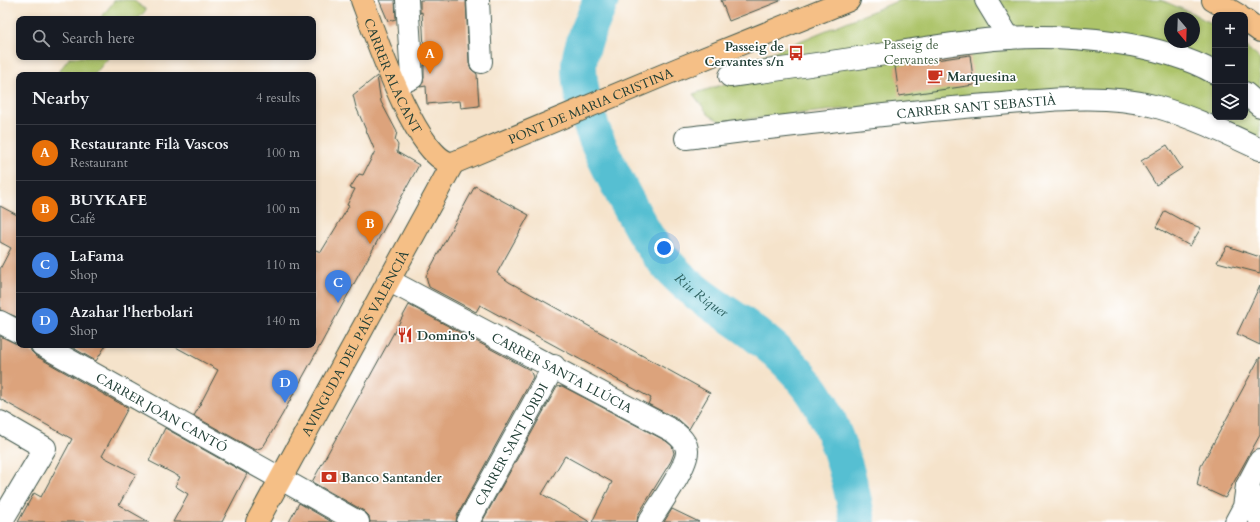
<!DOCTYPE html>
<meta charset="utf-8">
<style>
:root{--surface:#171b24;--page:#20242c;--text:#f1f3f6;--muted:#9ea1a6;--line:#363941;--accent:#c8321e}
body{margin:0;font-family:Cardo,serif;background:var(--page);color:var(--text)}
.controls{position:absolute;right:12px;top:12px;display:grid;overflow:hidden;border-radius:8px;box-shadow:0 2px 6px #0003}
.controls button{width:36px;height:36px;display:grid;place-items:center;padding:0;border:0;border-bottom:1px solid var(--line);background:var(--surface);color:var(--text);font:20px sans-serif}
.compass{position:absolute;left:1164px;top:12px;width:36px;height:36px;border-radius:50%;background:var(--surface);box-shadow:0 2px 6px #0003;rotate:161deg}
.you{position:absolute;left:664px;top:248px;width:14px;height:14px;margin:-10px;border:3px solid #fff;border-radius:50%;background:#1a73e8;box-shadow:0 0 0 6px #1a73e833}
.badge{display:grid;place-items:center;width:26px;height:26px;border-radius:50%;background:var(--accent);color:#fff;font-size:13px;font-weight:700}
.pin{position:absolute;translate:-50% -33px;filter:drop-shadow(0 1px 2px #0008)}
.pin::after{content:'';position:absolute;top:21px;width:14px;height:12px;background:inherit;clip-path:polygon(0 0,100% 0,50% 100%)}
.list{margin:0;padding:0;list-style:none}
h2{display:flex;justify-content:space-between;align-items:center;height:52px;margin:0;padding:0 16px;font-size:17px}
h2 small{font-size:13px;font-weight:400;color:var(--muted)}
.list li{display:grid;grid-template-columns:26px 1fr auto;gap:12px;align-items:center;box-sizing:border-box;height:56px;padding:0 16px;border-top:1px solid var(--line)}
.list b{display:block;font-size:15px;white-space:nowrap}
.list p{margin:0;font-size:13px;white-space:nowrap;color:var(--muted)}
.list em{font-size:13px;font-style:normal;color:var(--muted)}
.icon{flex:none;width:22px;height:22px;fill:none;stroke:currentColor;stroke-width:2;stroke-linecap:round;stroke-linejoin:round}
.map{position:relative;flex:none;width:1260px;height:522px;overflow:hidden}
.search{position:absolute;background:var(--surface);box-shadow:0 2px 6px #0003;left:16px;top:16px;width:300px;height:44px;display:flex;align-items:center;gap:10px;box-sizing:border-box;padding:0 14px;border-radius:8px;color:var(--muted);font-size:15px}
.panel{position:absolute;background:var(--surface);box-shadow:0 2px 6px #0003;left:16px;top:72px;width:300px;height:276px;border-radius:8px}
.map>svg:first-child{display:block}
</style>
<div class="map">
<svg width="1260" height="522" viewBox="0 0 1260 522">
<rect width="100%" height="100%" fill="#fff"/>
<filter id="ink" filterUnits="userSpaceOnUse"><feTurbulence type="fractalNoise" baseFrequency=".025" numOctaves="2"/><feDisplacementMap in="SourceGraphic" scale="8" xChannelSelector="R" yChannelSelector="G"/><feConvolveMatrix kernelMatrix="1 2 1 2 8 2 1 2 1" color-interpolation-filters="sRGB"/></filter>
<filter id="wash" filterUnits="userSpaceOnUse"><feTurbulence type="fractalNoise" baseFrequency=".012" numOctaves="4" result="noise"/><feDisplacementMap in="SourceGraphic" scale="16" xChannelSelector="R" yChannelSelector="G"/><feGaussianBlur stdDeviation="0.9" result="paint"/><feColorMatrix in="noise" values="0 0 0 0 0 0 0 0 0 0 0 0 0 0 0 0 0 1.4 0 .05"/><feComposite in="paint" operator="in"/></filter>
<g filter="url(#wash)">
<rect width="100%" height="100%" fill="#f5e3cb"/>
<g fill="#adc46a" stroke="#66804f" fill-rule="evenodd">
<polygon points="115,0 133,0 146,10 138,19 100,19"/>
<path d="M900 0H1161L1194 14 1215 26V117H1245V46L1260 59V140L1183 106 844 109 721 122 709 115 693 94 731 82 729 70ZM1170 18H1194V42H1170Z"/>
<polygon points="70,57 109,57 94,75 56,75"/>
</g>
<g fill="none" stroke-linecap="round" stroke-linejoin="round">
<path stroke="#56bfd2" stroke-width="36" id="s1" d="M601 0C594 19 580 45 579 65 579 112 605 159 626 200 635 215 642 232 653 246 664 263 679 278 695 291 716 308 739 320 759 337 777 351 794 367 808 385 834 418 851 481 858 522"/>
</g>
<g id="blocks">
<g fill="#dca37c">
<polygon points="379,0 395,0 396,19 388,21"/>
<polygon points="420,0 466,0 469,63 471,69 477,74 479,106 461,108 460,101 427,104 426,86 420,87 424,78 424,65 425,65 422,12 420,13"/>
<polygon points="721,0 780,0 780,1 729,21"/>
<polygon points="970,55 974,85 899,96 895,66"/>
<polygon points="377,76 381,102 397,132 395,140 398,145 397,152 419,165 282,415 263,447 255,450 194,416 218,370 172,345 313,345 313,249 321,252 349,206 347,205 355,189 350,188 359,174 363,175 375,151 356,107 353,95"/>
<polygon points="1167,145 1182,168 1156,185 1141,161"/>
<polygon points="475,186 529,215 497,273 509,282 710,393 689,429 679,420 648,404 651,398 480,305 476,312 429,287 426,276"/>
<polygon points="0,206 19,216 19,318 0,310 0,269 11,248 0,242"/>
<polygon points="1165,211 1185,222 1201,228 1190,246 1156,227"/>
<polygon points="1227,246 1260,257 1260,273 1217,262"/>
<polygon points="1260,285 1260,345 1237,334"/>
<polygon points="409,305 530,370 533,377 457,516 456,522 370,522 369,516 364,511 312,482"/>
<polygon points="0,336 19,345 30,345 31,351 36,356 128,408 102,456 136,474 119,505 149,522 18,522 34,493 41,497 72,439 0,399"/>
<polygon points="68,345 106,345 96,361"/>
<polygon points="1260,357 1260,435 1225,498 1197,485 1201,466"/>
<polygon points="562,386 666,441 672,446 674,453 671,461 638,515 637,522 592,522 612,482 565,456 542,494 590,522 482,522 557,387"/>
<polygon points="165,428 247,474 222,522 173,522 188,494 175,486 180,477 149,461"/>
<polygon points="299,503 332,522 289,522"/>
<polygon points="672,509 699,522 664,522"/>
</g>
</g>
</g>
<g filter="url(#ink)">
<use href="#blocks" fill-opacity="0" stroke="#3f564b" stroke-width="1"/>
<g fill="none" stroke-linecap="round" stroke-linejoin="round">
<defs>
<g id="minor">
<polyline points="478,0 481,62"/>
<polyline points="986,0 1009,38"/>
<path d="M730 76C784 69 838 61 892 53 930 48 970 40 1009 38 1070 34 1161 42 1215 73"/>
<polyline points="396,85 412,78 407,0"/>
<polyline points="1245,93 1260,106"/>
<path id="s2" d="M686 138C786 126 887 113 988 105 1042 101 1100 92 1154 106 1190 116 1226 133 1260 149"/>
<path id="s3" d="M388 280 673 431C679 436 687 442 687 451 688 466 658 507 649 522"/>
<polyline points="0,322 19,332"/>
<path id="s4" d="M42 345 358 522"/>
<polyline points="0,422 45,448 1,522"/>
<polyline points="1247,486 1255,499 1260,521"/>
<path id="s5" d="M468 522 554 366"/>
<polyline points="1236,522 1244,507 1247,486 1260,461"/>
</g>
<g id="major">
<path id="s6" d="M362 0C373 30 418 164 453 163"/>
<polyline points="1213,0 1238,15"/>
<polyline points="1245,20 1260,31"/>
<path id="s7" d="M453 163 678 69 849 0"/>
<path id="s8" d="M257 522 453 163"/>
</g>
</defs>
<use href="#minor" stroke="#3f564b" stroke-width="24"/>
<use href="#major" stroke="#3f564b" stroke-width="24"/>
<use href="#minor" stroke="#fff" stroke-width="22"/>
<use href="#major" stroke="#f5bf86" stroke-width="22"/>
</g>
</g>
<defs>
<symbol id="bus-bare" viewBox="-9 -9 18 18"><path d="M-5-6H5V4H4V6H2V4H-2V6H-4V4H-5ZM-3.5-4V0h7V-4ZM-3.5 1.2v1.5H-2V1.2ZM2 1.2v1.5H3.5V1.2Z" fill="#c8321e" stroke="#fff" stroke-width="2.5" paint-order="stroke"/></symbol>
<symbol id="cafe-bare" viewBox="-9 -9 18 18"><path d="M-5.5-4.5H6V0H3Q3 3.5 0 3.5H-2.5Q-5.5 3.5-5.5 0ZM3-3.2v2h1.7v-2ZM-6 4.5H4V6H-6Z" fill="#c8321e" stroke="#fff" stroke-width="2.5" paint-order="stroke"/></symbol>
<symbol id="restaurant-bare" viewBox="-9 -9 18 18"><path d="M-5-6h1v4h1v-4h1v4h1v-4h1v5L-1.5 .5V6h-2V.5L-5-1ZM5-6V6H3V1.5H1.5Q1.5-4 5-6Z" fill="#c8321e" stroke="#fff" stroke-width="2.5" paint-order="stroke"/></symbol>
<symbol id="bank-bare" viewBox="-9 -9 18 18"><path d="M-6-4H6V4H-6ZM0-2.3a2.3 2.3 0 1 0 0 4.6a2.3 2.3 0 1 0 0-4.6Z" fill="#c8321e" stroke="#fff" stroke-width="2.5" paint-order="stroke"/></symbol>
</defs>
<g fill-rule="evenodd">
<use href="#bus-bare" x="785" y="42" width="22" height="22"/>
<use href="#cafe-bare" x="924" y="65" width="22" height="22"/>
<use href="#restaurant-bare" x="394" y="324" width="22" height="22"/>
<use href="#bank-bare" x="318" y="466" width="22" height="22"/>
</g>
<g text-anchor="middle" stroke-width="3.5" stroke-linejoin="round" paint-order="stroke">
<g font-size="13" fill="#425f42" stroke="#fff">
<text x="911" y="49">Passeig de<tspan x="911" dy="15">Cervantes</tspan></text>
</g>
<g font-size="13" font-weight="bold" fill="#1f3d34" stroke="#fff" text-anchor="start">
<text x="784" y="51" text-anchor="end">Passeig de<tspan x="784" dy="15">Cervantes s/n</tspan></text>
<text x="947" y="81">Marquesina</text>
<text x="417" y="340">Domino's</text>
<text x="341" y="482">Banco Santander</text>
</g>
<g font-size="13" fill="#1f3d34" stroke="#fff">
<text dy="5" stroke="none"><textPath href="#s6" startOffset="82">CARRER ALACANT</textPath></text>
<text dy="5" stroke="none"><textPath href="#s7" startOffset="149">PONT DE MARIA CRISTINA</textPath></text>
<text dy="5" stroke="none"><textPath href="#s2" startOffset="292">CARRER SANT SEBASTIÀ</textPath></text>
<text dy="5" stroke="none"><textPath href="#s8" startOffset="204">AVINGUDA DEL PAÍS VALENCIÀ</textPath></text>
<text dy="5" stroke="none"><textPath href="#s3" startOffset="197">CARRER SANTA LLÚCIA</textPath></text>
<text dy="5" stroke="none"><textPath href="#s4" startOffset="137">CARRER JOAN CANTÓ</textPath></text>
<text dy="5" stroke="none"><textPath href="#s5" startOffset="89">CARRER SANT JORDI</textPath></text>
</g>
<g font-size="14" font-style="italic" fill="#306463" stroke="#fff">
<text dy="5" stroke="none"><textPath href="#s1" startOffset="336">Riu Riquer</textPath></text>
</g>
</g>
</svg>
<div class="controls">
<button>+</button>
<button>−</button>
<button><svg class="icon" aria-label="layers" viewBox="0 0 24 24"><path d="M12 4l9 5-9 5-9-5zM3 14l9 5 9-5"/></svg></button>
</div>
<svg class="compass" viewBox="-18 -18 36 36"><path d="M0-13l5 13h-10z" fill="#e53935"/><path d="M0 13l5-13h-10z" fill="#9ea1a6"/></svg>
<div class="you"></div>
<div class="pin badge" style="left:430px;top:74px;background:#e8710a">A</div>
<div class="pin badge" style="left:370px;top:244px;background:#e8710a">B</div>
<div class="pin badge" style="left:338px;top:303px;background:#3f7fe0">C</div>
<div class="pin badge" style="left:285px;top:403px;background:#3f7fe0">D</div>
<div class="search"><svg class="icon" aria-label="search" viewBox="0 0 24 24"><circle cx="10" cy="10" r="6"/><path d="M15 15l6 6"/></svg>Search here</div>
<section class="panel">
<h2>Nearby<small>4 results</small></h2>
<ul class="list">
<li><span class="badge" style="background:#e8710a">A</span><div><b>Restaurante Filà Vascos</b><p>Restaurant</p></div><em>100 m</em></li>
<li><span class="badge" style="background:#e8710a">B</span><div><b>BUYKAFE</b><p>Café</p></div><em>100 m</em></li>
<li><span class="badge" style="background:#3f7fe0">C</span><div><b>LaFama</b><p>Shop</p></div><em>110 m</em></li>
<li><span class="badge" style="background:#3f7fe0">D</span><div><b>Azahar l'herbolari</b><p>Shop</p></div><em>140 m</em></li>
</ul>
</section>
</div>
